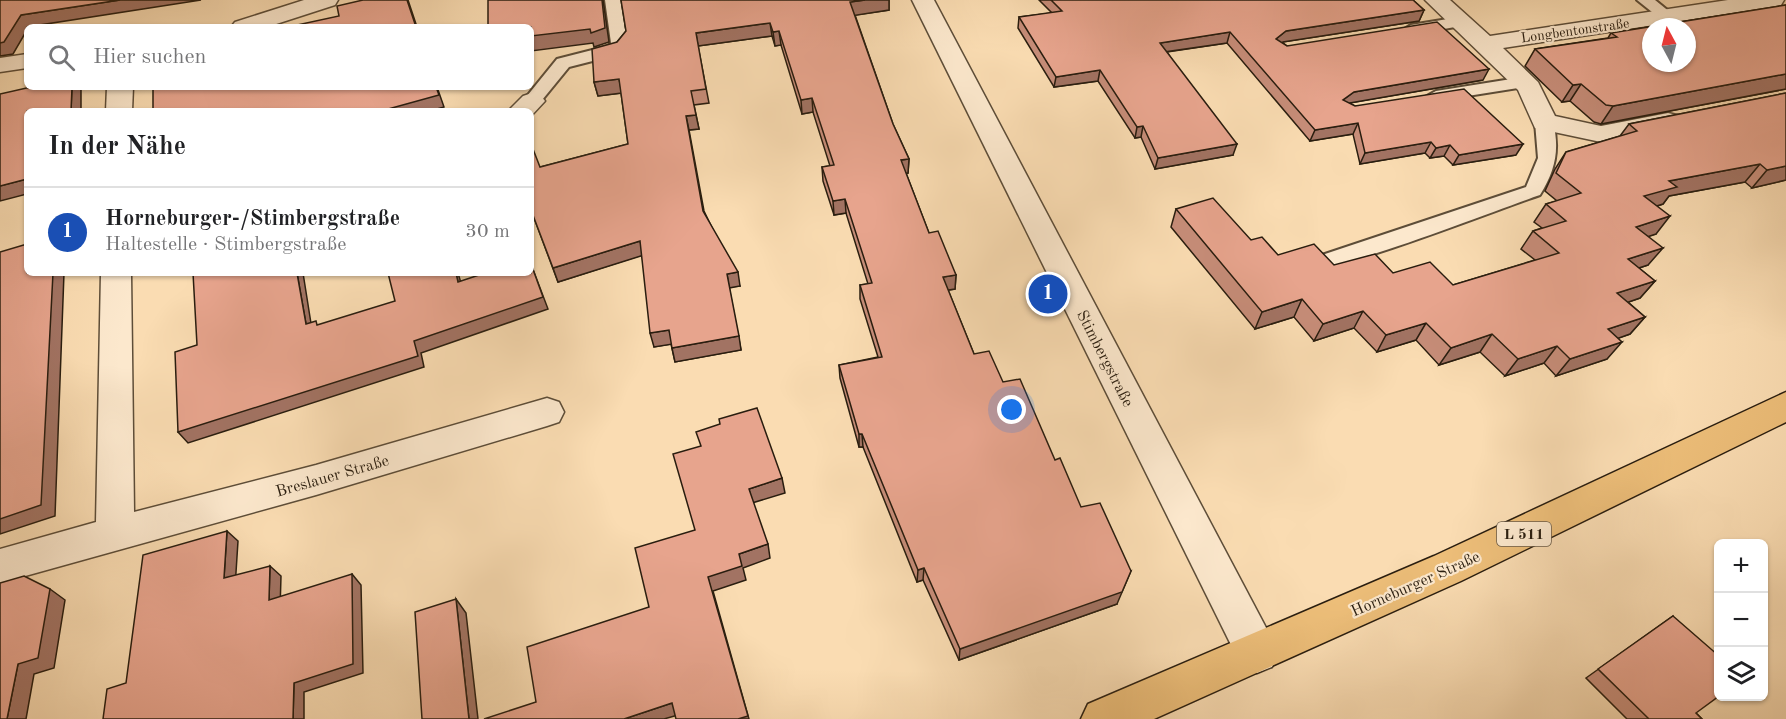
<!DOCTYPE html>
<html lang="de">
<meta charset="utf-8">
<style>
:root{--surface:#fff;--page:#f6f6f6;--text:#202124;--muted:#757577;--line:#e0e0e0;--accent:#8f2418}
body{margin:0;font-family:"Old Standard TT",serif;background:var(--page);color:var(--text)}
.controls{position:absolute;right:18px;bottom:18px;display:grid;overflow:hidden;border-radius:9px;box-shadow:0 2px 4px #0004}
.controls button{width:54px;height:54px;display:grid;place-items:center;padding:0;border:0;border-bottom:2px solid var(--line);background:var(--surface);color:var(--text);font:30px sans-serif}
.compass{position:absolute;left:1642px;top:18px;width:54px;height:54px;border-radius:50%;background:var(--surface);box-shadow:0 2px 4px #0004;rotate:353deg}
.you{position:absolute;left:1012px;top:410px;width:21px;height:21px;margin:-15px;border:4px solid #fff;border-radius:50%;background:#1a73e8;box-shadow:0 0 0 9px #1a73e833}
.badge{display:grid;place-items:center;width:39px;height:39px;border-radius:50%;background:var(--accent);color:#fff;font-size:20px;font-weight:700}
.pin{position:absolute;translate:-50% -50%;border:3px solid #fff;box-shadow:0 2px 6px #0006}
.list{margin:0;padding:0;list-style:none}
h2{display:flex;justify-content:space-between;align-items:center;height:78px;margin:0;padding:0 24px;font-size:26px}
h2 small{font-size:20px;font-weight:400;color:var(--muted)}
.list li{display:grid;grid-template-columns:39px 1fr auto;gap:18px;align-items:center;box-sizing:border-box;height:90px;padding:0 24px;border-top:2px solid var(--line)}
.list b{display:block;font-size:22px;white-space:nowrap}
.list p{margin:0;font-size:20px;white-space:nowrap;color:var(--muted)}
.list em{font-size:20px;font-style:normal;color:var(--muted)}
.icon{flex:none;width:33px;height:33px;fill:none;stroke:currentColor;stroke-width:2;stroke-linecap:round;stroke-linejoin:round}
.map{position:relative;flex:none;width:1786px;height:719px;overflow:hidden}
.search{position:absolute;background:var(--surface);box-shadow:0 2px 4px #0004;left:24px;top:24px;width:510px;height:66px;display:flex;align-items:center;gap:15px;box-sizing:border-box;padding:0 21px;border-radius:9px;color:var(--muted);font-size:22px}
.panel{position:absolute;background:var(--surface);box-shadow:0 2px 4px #0004;left:24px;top:108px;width:510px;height:168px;border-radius:9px}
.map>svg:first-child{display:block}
</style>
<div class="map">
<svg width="1786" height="719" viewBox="0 0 1786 719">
<rect width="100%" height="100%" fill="#fadcb2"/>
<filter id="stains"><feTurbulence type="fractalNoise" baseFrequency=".00333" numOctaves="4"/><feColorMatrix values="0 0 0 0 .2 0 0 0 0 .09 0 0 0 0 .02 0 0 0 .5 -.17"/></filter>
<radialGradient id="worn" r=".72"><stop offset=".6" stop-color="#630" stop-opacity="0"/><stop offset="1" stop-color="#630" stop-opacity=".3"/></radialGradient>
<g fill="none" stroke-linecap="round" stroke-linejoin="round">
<defs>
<g id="lane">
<polygon points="605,0 621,0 627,44 620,54 569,67 538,105 526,105 523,101 557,59 608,46 611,43"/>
<polygon points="1637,0 1655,0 1676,17 1674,20 1662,20"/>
<polygon points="1460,17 1466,19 1468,22 1466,25 1411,35 1403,30 1411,25"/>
<polygon points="1524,77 1530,78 1533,82 1530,86 1436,101 1427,96 1436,91"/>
<path d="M1544 117 1553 122C1560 150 1555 171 1540 195 1507 206 1339 272 1319 266L1316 261 1319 256 1526 187 1538 158 1535 122Z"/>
</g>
<g id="street">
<polygon points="304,0 338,0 335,5 267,27 231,27 235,22"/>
<polygon points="912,0 934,0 1272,639 1278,653 1272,667 1257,673 1242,667"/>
<polygon points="1425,0 1450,0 1490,36 1728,0 1784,0 1781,5 1773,7 1503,48 1538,82 1555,116 1601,126 1668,113 1677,115 1681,121 1677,127 1601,142 1535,128 1518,90"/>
<polygon points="27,54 27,68 0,72 0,58"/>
<polygon points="107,87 133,87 132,111 106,111"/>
<polygon points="532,93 541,96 545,101 531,116 531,111 508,111 523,96"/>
<polygon points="101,273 131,273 134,512 316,465 547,398 559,402 564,412 559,422 547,426 316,495 0,583 0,549 96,522"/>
</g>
<polygon id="primary" points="1786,392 1786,422 1461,581 1154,719 1081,719 1088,704 1434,556"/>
</defs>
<use href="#lane" stroke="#5d4d38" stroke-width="4"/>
<use href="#street" stroke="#5d4d38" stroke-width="3"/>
<use href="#primary" stroke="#291d0f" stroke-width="3"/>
<use href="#lane" fill="#fce8cd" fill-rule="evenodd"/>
<use href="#street" fill="#fce8cd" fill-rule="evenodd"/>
<use href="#primary" fill="#edbe79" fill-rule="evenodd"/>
</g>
<g fill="#c78d79" stroke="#291d0f" stroke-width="1.5">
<polygon points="621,0 889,0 889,10 855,15 893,124 909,159 908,173 906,173 929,233 956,275 955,289 948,290 974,354 1003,382 1117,604 959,660 923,580 917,582 863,447 859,447 840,378 839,365 878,357 860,299 860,285 868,284 846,213 834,215 823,181 822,167 830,166 813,112 802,114 781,45 775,46 772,36 698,46 709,103 694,105 699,129 689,130 704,211 740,286 729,287 741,350 675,362 671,344 654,347 642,255 558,282 531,210 540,167 628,144 621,93 598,96 594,82 617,42 626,31"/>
<polygon points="1039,0 1413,0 1424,10 1419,21 1282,42 1287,46 1483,80 1349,103 1355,106 1516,155 1453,165 1444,156 1430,158 1425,153 1360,164 1353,134 1310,141 1227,43 1167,52 1233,155 1155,169 1141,137 1135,138 1098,81 1054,87 1018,28 1019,17 1052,13"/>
<polygon points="1786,5 1786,89 1601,124 1594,122 1570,101 1562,102 1525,66 1535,49 1608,38 1611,33"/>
<polygon points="1786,93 1786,180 1752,188 1745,182 1669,196 1663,204 1657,206 1656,234 1648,236 1648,265 1639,268 1655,281 1640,298 1628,302 1645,317 1630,334 1618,338 1607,359 1556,376 1544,363 1505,376 1480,352 1439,365 1416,340 1377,352 1354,328 1314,341 1294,317 1255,329 1171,227 1176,209 1251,240 1278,255 1334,265 1393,273 1453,285 1535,260 1521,249 1533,231 1542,228 1534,222 1546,204 1557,201 1545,191 1555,169 1566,152 1620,136 1629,124"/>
<polygon points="1673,616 1696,713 1702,719 1627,719 1586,678"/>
</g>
<g fill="#a27363" stroke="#291d0f" stroke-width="1.5">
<polygon points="120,0 201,0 27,27 27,30 13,54 0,56 0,43 21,15"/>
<polygon points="407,0 408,0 417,27 416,27"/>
<polygon points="602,0 603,0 609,42 594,47 593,43 531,51 531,36"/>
<polygon points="865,0 889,0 889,10 851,16 850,2"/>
<polygon points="1424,10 1419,21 1283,42 1273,50 1276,39 1286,31"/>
<polygon points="770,23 772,36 698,46 696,33"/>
<polygon points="779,31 781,45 775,46 773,32"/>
<polygon points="1230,32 1227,43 1157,53 1160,43"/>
<polygon points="1489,69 1483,80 1350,103 1339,111 1343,100 1354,92"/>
<polygon points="1100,70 1098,81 1054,87 1056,77"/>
<polygon points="1786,74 1786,89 1601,124 1613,106"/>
<polygon points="619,79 622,93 598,96 594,82"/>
<polygon points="1581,84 1570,101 1562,102 1573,85"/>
<polygon points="72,87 80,87 81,89 81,111 71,111"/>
<polygon points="436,87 437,87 444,107 430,111 381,111"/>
<polygon points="812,98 813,112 802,114 801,100"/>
<polygon points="696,115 699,129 689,130 686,116"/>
<polygon points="1358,123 1353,134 1310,141 1315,130"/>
<polygon points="1143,126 1141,137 1135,138 1137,127"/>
<polygon points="1431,142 1425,153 1360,164 1365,153"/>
<polygon points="1237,144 1233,155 1155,169 1158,158"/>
<polygon points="1523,144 1516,155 1453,165 1459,155"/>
<polygon points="1450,145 1444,156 1430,158 1436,148"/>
<polygon points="909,159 908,173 901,174 901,160"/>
<polygon points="1760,164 1745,182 1669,196 1663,204 1631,214 1644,196 1669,181"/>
<polygon points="1786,166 1786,180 1752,188 1767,170"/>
<polygon points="27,179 27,194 0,201 0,186"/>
<polygon points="845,199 846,213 834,215 833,201"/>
<polygon points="1670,216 1656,234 1623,245 1636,227"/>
<polygon points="640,241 644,255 558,282 553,268"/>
<polygon points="1663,248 1648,265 1614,276 1628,259"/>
<polygon points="531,264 548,309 421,353 424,367 188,443 178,432 414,341"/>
<polygon points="738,272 740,286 729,288 727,274"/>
<polygon points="53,273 64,273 55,516 0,534 0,519"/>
<polygon points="297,273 303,273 313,336 306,324"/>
<polygon points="456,273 458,273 464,293 458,282"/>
<polygon points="956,275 955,289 942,291 943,277"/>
<polygon points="1655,281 1640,298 1603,311 1617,293"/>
<polygon points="1302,299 1294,317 1255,329 1262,312"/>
<polygon points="1363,311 1354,328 1314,341 1323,324"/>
<polygon points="1645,317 1630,334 1594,347 1608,329"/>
<polygon points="1426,323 1416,340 1377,352 1386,335"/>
<polygon points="669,330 673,344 654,347 650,333"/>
<polygon points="1492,334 1480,352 1439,365 1451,348"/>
<polygon points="739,336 741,350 675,362 672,348"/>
<polygon points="1622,342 1607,359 1556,376 1570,359"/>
<polygon points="1557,346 1544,363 1505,376 1518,359"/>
<polygon points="859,434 862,434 863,447 859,447"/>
<polygon points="782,478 785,493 752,503 749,489"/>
<polygon points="227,531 238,541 235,588 224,578"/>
<polygon points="768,544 770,558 743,568 746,580 713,591 749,719 738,719 708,577 739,554"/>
<polygon points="270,566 281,576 280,610 269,600"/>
<polygon points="924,568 923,580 917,582 918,570"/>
<polygon points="1131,571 1117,604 959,660 960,649"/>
<polygon points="352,574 361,585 363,673 304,692 304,719 293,719 294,683"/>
<polygon points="50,589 65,600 54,668 34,674 26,719 7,719 18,664"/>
<polygon points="456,599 466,613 478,719 469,719"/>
<polygon points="672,703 678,715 664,719 624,719"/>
</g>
<g fill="#e7a48d" stroke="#291d0f" stroke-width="1.5" fill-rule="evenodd">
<polygon points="0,0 120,0 21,15 4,42 0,43"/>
<polygon points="363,0 407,0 416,27 288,27 339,16 337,6"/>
<polygon points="488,0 602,0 605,28 591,33 590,29 531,36 531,27 488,27"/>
<polygon points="621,0 865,0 850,2 893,124 909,159 901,160 929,233 938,231 956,275 943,277 974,354 989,351 1003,382 1020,379 1055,460 1060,458 1081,507 1100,503 1131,571 1122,592 960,649 924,568 918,570 862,434 859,434 839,365 882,357 860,285 872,283 845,199 833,201 822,167 834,165 812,98 801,100 779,31 773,32 770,23 696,33 706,89 691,91 696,115 686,116 703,211 738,272 727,274 739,336 672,348 669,330 650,333 640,241 553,268 531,210 531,144 540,167 628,144 619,79 594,82 592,49 617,42 626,31"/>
<polygon points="1051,0 1413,0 1424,10 1286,31 1276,39 1287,46 1437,22 1489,69 1354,92 1343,100 1355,106 1464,89 1523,144 1459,155 1450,145 1436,148 1431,142 1365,153 1358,123 1315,130 1230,32 1160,43 1237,144 1158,158 1143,126 1137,127 1100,70 1056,77 1019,17 1062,11"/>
<path d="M1786 5V74L1613 106 1606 105 1581 84 1573 85 1535 49 1617 37 1611 33ZM1651 27H1687V63H1651Z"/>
<polygon points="31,87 72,87 71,111 27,111 27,179 0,186 0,94"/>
<polygon points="153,87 436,87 439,95 381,111 153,111"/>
<polygon points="1786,93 1786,166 1767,170 1760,164 1669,181 1677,187 1644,196 1670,216 1636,227 1663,248 1628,259 1655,281 1617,293 1645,317 1608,329 1622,342 1570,359 1557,346 1518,359 1492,334 1451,348 1426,323 1386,335 1363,311 1323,324 1302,299 1262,312 1176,209 1213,198 1251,240 1262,237 1278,255 1314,244 1334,265 1375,254 1393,273 1430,262 1453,285 1559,253 1533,231 1566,221 1546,204 1581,193 1556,173 1566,152 1637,131 1629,124"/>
<polygon points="27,244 27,273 53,273 41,505 0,519 0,252"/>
<polygon points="531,264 543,297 414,341 418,356 178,432 175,352 197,345 193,273 297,273 306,324 316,321 317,325 395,301 388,273 456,273 458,282 485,273 531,273"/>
<polygon points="757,408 782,478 749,489 768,544 739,554 742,566 708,577 748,716 738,719 676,719 672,703 624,719 484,719 536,702 527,647 649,607 635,548 695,530 673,454 701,446 696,432 720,424 719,419"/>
<polygon points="227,531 224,578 270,566 269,600 352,574 353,664 294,683 293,719 103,719 107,689 126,683 143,555"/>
<polygon points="24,576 50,589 38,658 18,664 7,719 0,719 0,583"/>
<polygon points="456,599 469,719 422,719 415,612"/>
<polygon points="1673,616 1719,656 1719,696 1696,713 1702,719 1649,719 1598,669"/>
</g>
<g text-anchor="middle" stroke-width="4.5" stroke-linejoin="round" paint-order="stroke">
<g font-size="14" fill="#291d0f" stroke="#fce8cd">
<text transform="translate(1575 30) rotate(-8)" y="5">Longbentonstraße</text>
</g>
<rect fill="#fce8cd" stroke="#685a48" stroke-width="1.5" x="1497" y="522" width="54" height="24" rx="4.5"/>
<g font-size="15" font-weight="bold" fill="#291d0f">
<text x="1524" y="539">L 511</text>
</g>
<g font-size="16" fill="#291d0f" stroke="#fce8cd">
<text transform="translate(1106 358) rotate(63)" y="6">Stimbergstraße</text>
<text transform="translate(332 475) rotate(-16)" y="6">Breslauer Straße</text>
<text transform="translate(1415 583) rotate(-24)" y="6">Horneburger Straße</text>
</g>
</g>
<rect width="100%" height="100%" filter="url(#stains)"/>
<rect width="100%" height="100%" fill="url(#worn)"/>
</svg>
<div class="controls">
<button>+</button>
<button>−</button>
<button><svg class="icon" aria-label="layers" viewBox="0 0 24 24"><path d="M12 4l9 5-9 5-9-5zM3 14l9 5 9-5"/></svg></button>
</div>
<svg class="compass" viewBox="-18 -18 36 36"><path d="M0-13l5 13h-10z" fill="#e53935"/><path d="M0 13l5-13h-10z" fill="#757577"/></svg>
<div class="you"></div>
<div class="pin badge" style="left:1048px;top:294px;background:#1a4fb4">1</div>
<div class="search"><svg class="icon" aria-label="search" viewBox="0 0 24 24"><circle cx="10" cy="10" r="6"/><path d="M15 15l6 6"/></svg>Hier suchen</div>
<section class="panel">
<h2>In der Nähe<small></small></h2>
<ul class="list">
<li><span class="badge" style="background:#1a4fb4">1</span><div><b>Horneburger-/Stimbergstraße</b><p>Haltestelle · Stimbergstraße</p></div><em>30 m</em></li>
</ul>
</section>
</div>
